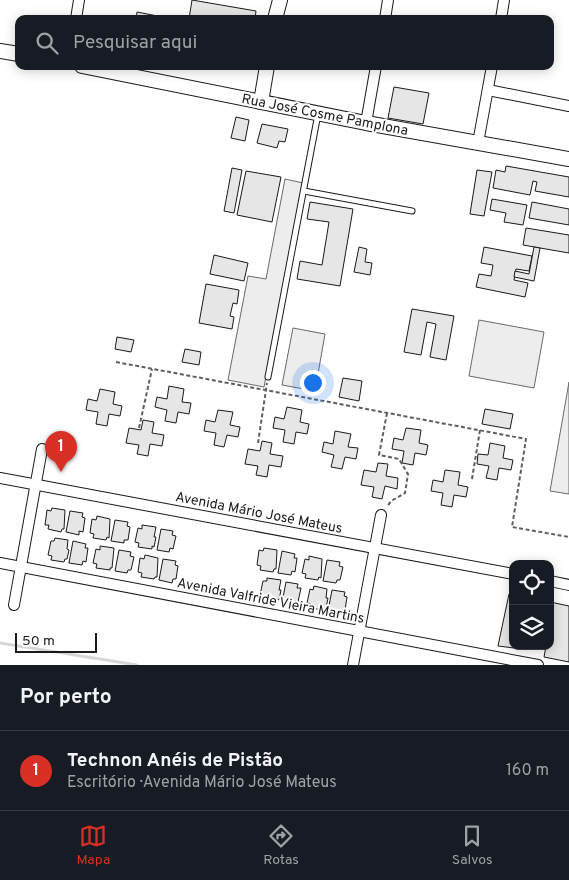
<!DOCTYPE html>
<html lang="pt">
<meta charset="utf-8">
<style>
:root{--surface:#171b24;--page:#242831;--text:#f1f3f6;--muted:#9ea1a6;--line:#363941;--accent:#d93025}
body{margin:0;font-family:Overpass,sans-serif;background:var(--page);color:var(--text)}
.controls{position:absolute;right:15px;bottom:15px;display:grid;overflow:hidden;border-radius:10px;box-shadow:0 2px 12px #0003}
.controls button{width:45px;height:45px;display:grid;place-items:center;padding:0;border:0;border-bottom:1px solid var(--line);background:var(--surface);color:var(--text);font:25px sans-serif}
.scale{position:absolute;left:15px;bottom:12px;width:82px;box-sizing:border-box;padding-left:5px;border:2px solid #1a1a1a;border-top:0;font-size:14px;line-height:18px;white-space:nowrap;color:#1a1a1a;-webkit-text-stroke:4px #fff;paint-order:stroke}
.you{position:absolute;left:312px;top:382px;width:18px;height:18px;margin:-12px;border:4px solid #fff;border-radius:50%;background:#1a73e8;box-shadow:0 0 0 8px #1a73e833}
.badge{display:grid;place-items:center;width:32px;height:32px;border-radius:50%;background:var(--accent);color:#fff;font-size:16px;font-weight:700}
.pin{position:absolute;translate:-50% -41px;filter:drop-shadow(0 1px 2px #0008)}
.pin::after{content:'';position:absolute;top:26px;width:18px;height:15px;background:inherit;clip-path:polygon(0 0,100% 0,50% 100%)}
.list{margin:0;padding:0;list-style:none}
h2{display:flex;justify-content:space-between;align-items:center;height:65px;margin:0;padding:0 20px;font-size:21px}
h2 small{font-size:16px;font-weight:400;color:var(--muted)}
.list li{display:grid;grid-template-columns:32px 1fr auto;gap:15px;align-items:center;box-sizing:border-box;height:80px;padding:0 20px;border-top:1px solid var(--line)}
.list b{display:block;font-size:19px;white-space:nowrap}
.list p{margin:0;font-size:16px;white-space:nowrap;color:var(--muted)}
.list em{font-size:16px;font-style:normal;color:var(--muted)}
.icon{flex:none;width:28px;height:28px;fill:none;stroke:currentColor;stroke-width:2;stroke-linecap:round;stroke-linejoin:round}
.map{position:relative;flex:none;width:569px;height:665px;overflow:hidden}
.search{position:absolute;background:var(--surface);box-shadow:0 2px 12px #0003;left:15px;right:15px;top:15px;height:55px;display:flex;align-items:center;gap:12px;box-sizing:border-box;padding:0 18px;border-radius:10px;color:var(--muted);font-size:19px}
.sheet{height:145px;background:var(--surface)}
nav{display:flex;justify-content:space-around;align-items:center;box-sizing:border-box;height:70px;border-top:1px solid var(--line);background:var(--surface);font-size:14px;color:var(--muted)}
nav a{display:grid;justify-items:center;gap:2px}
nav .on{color:var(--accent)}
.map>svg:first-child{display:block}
</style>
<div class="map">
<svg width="569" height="665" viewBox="0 0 569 665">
<rect width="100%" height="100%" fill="#fff"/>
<g fill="#ededed" stroke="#6a6a6a">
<polygon points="285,179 303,183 264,387 228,380 248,276 266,279"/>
<polygon points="479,320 544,332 534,388 469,376"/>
<polygon points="293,328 325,334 315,391 282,385"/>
<polygon points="569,382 569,494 550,491"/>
</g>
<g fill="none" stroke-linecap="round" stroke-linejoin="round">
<polyline stroke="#d7d7d7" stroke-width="3" points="0,643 137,665"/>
</g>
<g fill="#e6e6e6" stroke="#1a1a1a">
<polygon points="192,0 256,11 255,19 189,19"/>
<polygon points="137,12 173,19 136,19"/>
<polygon points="394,87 429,93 423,124 388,118"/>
<polygon points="236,117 249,120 245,141 231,138"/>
<polygon points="262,124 288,129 285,142 279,141 277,148 257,143"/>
<polygon points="506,166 569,177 569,197 535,191 537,182 533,181 530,195 493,188 496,170 505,172"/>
<polygon points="232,168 242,170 234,213 224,211"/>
<polygon points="477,170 492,172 484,216 470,214"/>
<polygon points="246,171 281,177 272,222 237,215"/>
<polygon points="492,199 527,205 523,225 504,222 506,213 490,210"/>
<polygon points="310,202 353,209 340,286 297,279 300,261 322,265 329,222 307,219"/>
<polygon points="532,202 569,209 569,225 529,218"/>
<polygon points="526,228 569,235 569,253 523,245"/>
<polygon points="359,247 367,249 365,262 372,263 370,275 354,272"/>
<polygon points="484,247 532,256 529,271 516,269 514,280 528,283 525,297 476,287 479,274 491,276 493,265 481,263"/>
<polygon points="534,247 540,248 534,281 514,277 515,271 529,274"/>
<polygon points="214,255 248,263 244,281 210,274"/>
<polygon points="206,284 239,290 237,304 233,303 230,316 234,317 232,329 199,323"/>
<polygon points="412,309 454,316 446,360 430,357 436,324 427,322 421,355 404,352"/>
<polygon points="117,337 134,340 131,352 115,349"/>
<polygon points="185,349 201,352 199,365 182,362"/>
<polygon points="343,378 362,381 359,401 339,397"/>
<polygon points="169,386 184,389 182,402 191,403 189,414 178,412 176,423 165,421 167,410 155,407 157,397 167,399"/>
<polygon points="100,389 115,392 113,404 122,406 120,416 109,414 107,426 96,424 98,412 86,410 88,399 97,401"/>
<polygon points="287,407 302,410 300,422 309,424 307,434 296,432 294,444 283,442 285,430 273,428 275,417 284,419"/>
<polygon points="485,409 513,414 510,429 482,424"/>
<polygon points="218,410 233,412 230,425 240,427 238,437 227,435 224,447 214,445 216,433 204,431 206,420 215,422"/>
<polygon points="143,420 154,422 152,433 164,435 162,446 150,444 148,456 137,454 139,445 126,443 129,428 141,430"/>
<polygon points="406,428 421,430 419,443 428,445 426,455 415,453 413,465 402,463 404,451 392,449 394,438 403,440"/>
<polygon points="335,431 351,434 348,447 358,448 356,459 345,457 342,469 331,467 334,455 322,452 324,442 333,444"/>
<polygon points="262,441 272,443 270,454 283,456 281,467 269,465 267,477 256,475 258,466 245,464 248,449 260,451"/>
<polygon points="490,443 505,446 503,458 513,460 511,470 499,468 497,480 486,478 489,466 477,464 478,454 488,455"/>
<polygon points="378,463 388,464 386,476 398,478 397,489 385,486 382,499 372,497 374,487 361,485 364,470 376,472"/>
<polygon points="445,470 460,472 458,485 468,487 466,497 454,495 452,507 441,505 443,493 431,491 433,480 443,482"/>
<polygon points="52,508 65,510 64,529 62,529 61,532 48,529 49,525 45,525 47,510 51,511"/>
<polygon points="70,511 83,513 82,517 85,518 83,532 79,531 79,535 66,532"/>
<polygon points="97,516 110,519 109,538 107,537 106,540 93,538 94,534 90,533 92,519 96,520"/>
<polygon points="115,520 128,522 127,526 130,527 128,540 124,540 124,543 111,541"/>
<polygon points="142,525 156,527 154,537 156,537 154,547 152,546 152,549 138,547 139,543 135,542 138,528 142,529"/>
<polygon points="161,529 173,531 172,535 176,536 173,549 170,548 169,552 157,550"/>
<polygon points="55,538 68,540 67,549 69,550 67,559 65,559 64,562 51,560 52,556 48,555 51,541 54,541"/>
<polygon points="73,541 86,544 85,548 88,548 86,562 83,561 82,565 69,563"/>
<polygon points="100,546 114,548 112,568 110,568 110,570 96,568 97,564 93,563 96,549 100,550"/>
<polygon points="264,548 277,550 276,569 274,569 273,572 260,570 261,566 257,565 259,550 263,551"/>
<polygon points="119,550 131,552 130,556 134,557 131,570 128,570 127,573 115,571"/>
<polygon points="282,551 295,554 294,558 297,558 295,572 292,571 291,575 278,573"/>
<polygon points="145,555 158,558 157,577 155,577 154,579 141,577 142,573 138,572 140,558 144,559"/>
<polygon points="309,556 322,559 321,578 319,577 318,580 305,578 306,574 302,573 305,559 309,560"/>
<polygon points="163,559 176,561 175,565 178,566 176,579 173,579 172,583 159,580"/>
<polygon points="327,560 340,562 339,566 343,567 340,580 337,580 336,583 323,581"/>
<polygon points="267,578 281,580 279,590 281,590 279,600 277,599 277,602 263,600 264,596 260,595 263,581 267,581"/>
<polygon points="286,582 298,584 297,588 301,588 298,602 295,601 294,605 282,603"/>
<polygon points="314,586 327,589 326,598 328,598 326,608 324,608 323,610 310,608 311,604 307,603 310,589 313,590"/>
<polygon points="332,590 345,592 344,596 347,597 345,610 342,610 341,614 328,611"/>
<polygon points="509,594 513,595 513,646 523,646 522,649 498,646"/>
<polygon points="550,602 569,606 569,662 544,657 546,646 550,646"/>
</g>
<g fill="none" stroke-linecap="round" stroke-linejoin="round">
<defs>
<g id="lane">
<polyline points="304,191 412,211"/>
<polyline points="268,377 318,114"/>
</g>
<g id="street">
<polyline points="76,19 79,0"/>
<polyline points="385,19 388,0"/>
<polyline points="501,19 504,0"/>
<polyline points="488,90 569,106"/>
<polyline points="366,123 376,66"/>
<polyline points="478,143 492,66"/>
<polyline points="0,478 513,574"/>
<polyline points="0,563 538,665"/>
<polyline points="550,581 569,585"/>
<polyline points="14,605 42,449"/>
<polyline points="353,665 381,515"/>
</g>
<g id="secondary">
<polyline points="275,19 280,0"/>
<polyline points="0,51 19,54"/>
<polyline points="82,66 366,123 569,159"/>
<polyline points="261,102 267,66"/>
</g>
</defs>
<use href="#lane" stroke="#1a1a1a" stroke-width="7"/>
<use href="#street" stroke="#1a1a1a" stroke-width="12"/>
<use href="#secondary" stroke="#1a1a1a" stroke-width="16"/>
<g stroke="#5f5f5f" stroke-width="2" stroke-dasharray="4 2.5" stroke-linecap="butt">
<polyline points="116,362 526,439 512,527 569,537"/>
<polyline points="387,413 379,455 399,459 408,474 405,493 391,501 387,507"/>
<polyline points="139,428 152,369"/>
<polyline points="258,443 267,383"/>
<polyline points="472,479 480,430"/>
</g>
<use href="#lane" stroke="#fff" stroke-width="5"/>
<use href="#street" stroke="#fff" stroke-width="10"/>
<use href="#secondary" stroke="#fff" stroke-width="14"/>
</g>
<g text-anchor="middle" stroke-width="4" stroke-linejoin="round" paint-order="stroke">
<g font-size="14" fill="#1a1a1a" stroke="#fff">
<text transform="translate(325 114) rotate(11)" y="5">Rua José Cosme Pamplona</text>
<text transform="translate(259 512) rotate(11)" y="5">Avenida Mário José Mateus</text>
<text transform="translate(271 600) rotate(11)" y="5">Avenida Valfride Vieira Martins</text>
</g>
</g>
</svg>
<div class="controls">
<button><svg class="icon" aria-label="locate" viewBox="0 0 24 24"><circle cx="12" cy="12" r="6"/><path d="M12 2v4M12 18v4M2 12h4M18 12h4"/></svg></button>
<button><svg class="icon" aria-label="layers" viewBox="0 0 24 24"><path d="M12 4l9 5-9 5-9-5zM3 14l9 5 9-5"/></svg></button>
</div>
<div class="scale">50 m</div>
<div class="you"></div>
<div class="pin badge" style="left:61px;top:472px">1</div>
<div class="search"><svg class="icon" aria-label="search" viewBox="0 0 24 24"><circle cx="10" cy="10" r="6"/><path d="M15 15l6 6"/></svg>Pesquisar aqui</div>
</div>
<section class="sheet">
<h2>Por perto<small></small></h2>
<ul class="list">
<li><span class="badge">1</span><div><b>Technon Anéis de Pistão</b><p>Escritório · Avenida Mário José Mateus</p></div><em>160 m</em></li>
</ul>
</section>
<nav>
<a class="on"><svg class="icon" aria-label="map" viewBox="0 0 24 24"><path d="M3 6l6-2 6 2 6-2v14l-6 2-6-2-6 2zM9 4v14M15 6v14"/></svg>Mapa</a>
<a><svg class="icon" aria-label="directions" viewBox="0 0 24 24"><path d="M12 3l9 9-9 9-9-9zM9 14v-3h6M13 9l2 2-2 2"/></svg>Rotas</a>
<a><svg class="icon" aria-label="saved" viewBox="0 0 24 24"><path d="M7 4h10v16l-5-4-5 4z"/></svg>Salvos</a>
</nav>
